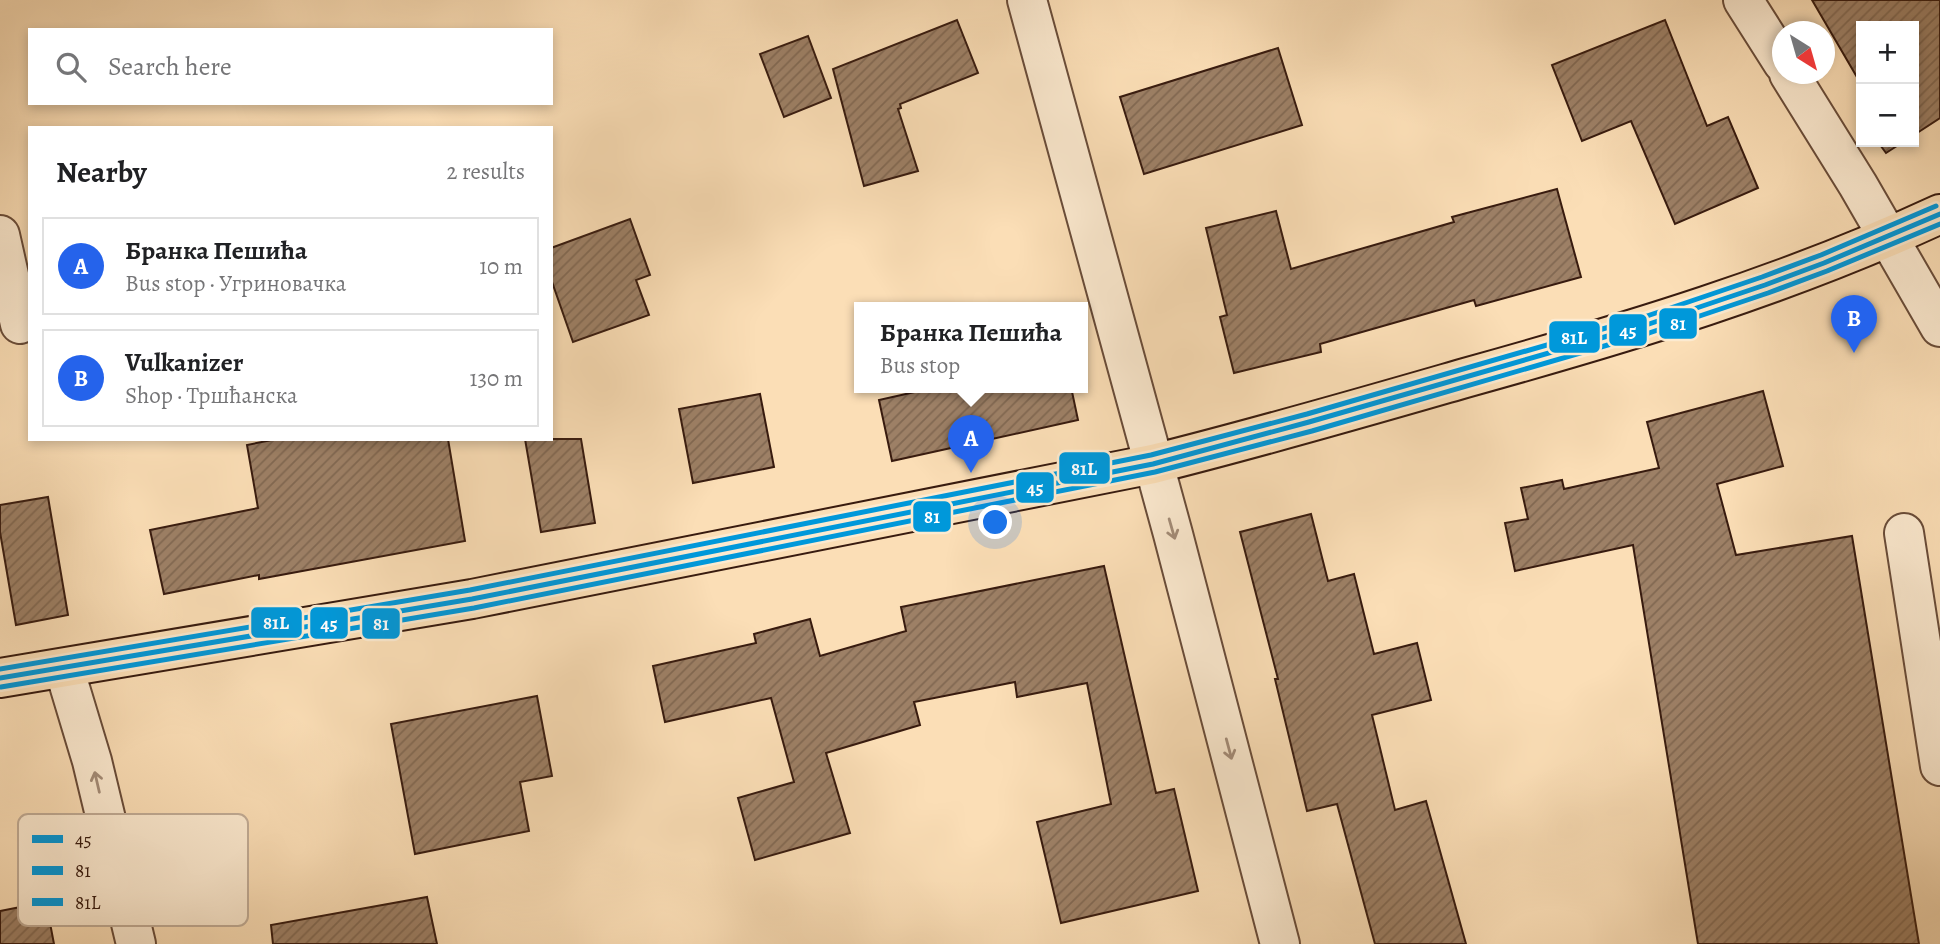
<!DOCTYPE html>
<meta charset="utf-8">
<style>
:root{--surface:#fff;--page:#f2f2f2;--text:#202124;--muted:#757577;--line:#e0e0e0;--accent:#2563eb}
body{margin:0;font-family:Alegreya,serif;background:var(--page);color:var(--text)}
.controls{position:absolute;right:21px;top:21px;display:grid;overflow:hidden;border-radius:0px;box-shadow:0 4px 10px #0003}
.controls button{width:63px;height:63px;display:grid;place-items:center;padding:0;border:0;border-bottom:2px solid var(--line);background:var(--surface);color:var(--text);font:35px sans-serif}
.compass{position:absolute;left:1772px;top:21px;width:63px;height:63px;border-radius:50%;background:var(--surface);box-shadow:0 4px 10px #0003;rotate:143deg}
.you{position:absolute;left:996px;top:523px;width:24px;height:24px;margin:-18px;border:5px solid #fff;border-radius:50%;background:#1a73e8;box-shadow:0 0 0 10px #1a73e833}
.badge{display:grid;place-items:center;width:46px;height:46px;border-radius:50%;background:var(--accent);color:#fff;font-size:23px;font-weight:700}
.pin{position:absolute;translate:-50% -58px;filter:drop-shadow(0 2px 4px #0008)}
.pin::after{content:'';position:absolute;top:37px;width:24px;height:21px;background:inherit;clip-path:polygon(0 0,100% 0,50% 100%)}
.popup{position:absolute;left:854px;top:302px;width:234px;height:91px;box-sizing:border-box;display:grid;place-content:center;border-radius:0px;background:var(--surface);filter:drop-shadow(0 2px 5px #0005);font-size:23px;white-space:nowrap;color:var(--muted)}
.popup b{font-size:26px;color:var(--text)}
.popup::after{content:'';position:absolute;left:50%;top:100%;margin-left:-14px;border:14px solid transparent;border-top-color:var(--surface)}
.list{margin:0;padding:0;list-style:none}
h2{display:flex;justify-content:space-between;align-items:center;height:91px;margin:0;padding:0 28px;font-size:30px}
h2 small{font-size:23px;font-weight:400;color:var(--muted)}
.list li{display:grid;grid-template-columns:46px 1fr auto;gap:21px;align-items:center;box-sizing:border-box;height:98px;margin:0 14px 14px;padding:0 14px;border:2px solid var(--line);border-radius:0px}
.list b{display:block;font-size:26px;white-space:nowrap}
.list p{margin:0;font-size:23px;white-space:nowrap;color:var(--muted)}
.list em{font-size:23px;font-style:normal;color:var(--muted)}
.icon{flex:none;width:38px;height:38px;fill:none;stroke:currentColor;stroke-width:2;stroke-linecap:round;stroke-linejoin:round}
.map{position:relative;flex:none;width:1940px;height:944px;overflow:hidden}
.search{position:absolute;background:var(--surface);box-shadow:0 4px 10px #0003;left:28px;top:28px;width:525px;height:77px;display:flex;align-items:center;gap:18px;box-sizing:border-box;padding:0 24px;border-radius:0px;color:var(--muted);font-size:26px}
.panel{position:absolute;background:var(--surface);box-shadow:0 4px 10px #0003;left:28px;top:126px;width:525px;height:315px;border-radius:0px}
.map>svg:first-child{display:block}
</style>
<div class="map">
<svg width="1940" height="944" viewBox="0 0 1940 944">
<defs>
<pattern id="building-hatch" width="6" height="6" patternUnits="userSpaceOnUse" patternTransform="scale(1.75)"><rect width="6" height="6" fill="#9d8066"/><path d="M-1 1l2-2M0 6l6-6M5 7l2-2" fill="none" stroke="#816852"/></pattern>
</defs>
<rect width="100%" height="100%" fill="#fbdeb6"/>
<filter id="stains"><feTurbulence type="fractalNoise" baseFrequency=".00286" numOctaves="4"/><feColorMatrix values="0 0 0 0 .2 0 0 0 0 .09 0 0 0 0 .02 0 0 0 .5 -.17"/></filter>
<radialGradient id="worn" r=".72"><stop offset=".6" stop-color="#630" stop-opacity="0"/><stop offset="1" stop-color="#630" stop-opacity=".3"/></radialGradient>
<g fill="url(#building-hatch)" stroke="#381b0f" stroke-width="2">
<polygon points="1812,0 1940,0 1940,118 1914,135 1914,26 1861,26 1861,84"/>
<polygon points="957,20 978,73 900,104 901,108 898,109 918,171 864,186 833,69"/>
<polygon points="1665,20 1707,126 1728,117 1758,188 1675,224 1631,121 1582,141 1552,65"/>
<polygon points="808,36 831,98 784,117 760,54"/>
<polygon points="1278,48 1302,125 1144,174 1120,97"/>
<polygon points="1878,142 1903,142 1886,153"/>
<polygon points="1557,189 1581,277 1476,306 1474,300 1320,344 1321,352 1234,373 1220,317 1227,315 1206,228 1276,211 1291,269 1454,222 1452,217"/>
<polygon points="630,219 650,275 636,280 649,315 573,342 551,279 551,248"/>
<polygon points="937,387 1071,387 1078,420 892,461 879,400"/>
<polygon points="1763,391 1783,466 1717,484 1736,555 1852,536 1919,944 1698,944 1633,545 1515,571 1505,523 1528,519 1521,488 1562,480 1564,489 1659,468 1647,422"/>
<polygon points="760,394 774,467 693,483 679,409"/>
<polygon points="277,439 448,439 465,541 259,579 259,575 164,594 150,530 258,508 247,445"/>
<polygon points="525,439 581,439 595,523 541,532"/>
<polygon points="48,497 68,615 16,625 0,532 0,505"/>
<polygon points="1311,514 1328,581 1354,574 1374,654 1417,643 1431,700 1372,715 1395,810 1426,801 1466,944 1375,944 1337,804 1307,811 1275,679 1278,679 1240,532"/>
<polygon points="1104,566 1156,793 1174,789 1198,891 1061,923 1037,822 1111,804 1087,683 1017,697 1015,682 914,702 920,725 826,753 850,833 755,860 738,798 794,782 771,698 665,722 653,666 756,643 754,634 810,619 820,656 906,631 901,607"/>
<polygon points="537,696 552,776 520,782 529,831 415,854 391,724"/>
<polygon points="427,897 437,944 273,944 271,925"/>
<polygon points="46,902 54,944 0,944 0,911"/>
</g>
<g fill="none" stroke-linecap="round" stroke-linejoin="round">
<defs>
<g id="minor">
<polyline points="1027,0 1173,534 1280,944"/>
<polyline points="1743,0 1783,63"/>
<polyline points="1789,74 1858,185 1940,327"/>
<polyline points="0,235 20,324"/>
<polyline points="1904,533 1940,766"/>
<polyline points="64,668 92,761 136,944"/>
</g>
<path id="major" d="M0 678 472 599 1153 464C1258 438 1361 408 1465 378 1627 333 1787 285 1940 214"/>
</defs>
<use href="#minor" stroke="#694c39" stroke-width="42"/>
<use href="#major" stroke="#381b0f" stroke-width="42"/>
<use href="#minor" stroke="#fcead0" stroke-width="38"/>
<use href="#major" stroke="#fbdeb6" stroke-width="38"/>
<defs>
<polyline id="bus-1" points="0,678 472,599 1153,464 1309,422 1646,325 1765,285 1824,263 1940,214"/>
<polyline id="bus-2" points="1,687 474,608 1155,472 1312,431 1649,333 1768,293 1827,271 1940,224"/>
<polyline id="bus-3" points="0,669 470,590 1151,455 1307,414 1644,317 1762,277 1821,255 1936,206"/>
</defs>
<use href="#bus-1" stroke="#fcead0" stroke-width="10"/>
<use href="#bus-2" stroke="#fcead0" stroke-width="10"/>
<use href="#bus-3" stroke="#fcead0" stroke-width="10"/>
<use href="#bus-1" stroke="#0098da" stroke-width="5"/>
<use href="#bus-2" stroke="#0098da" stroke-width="5"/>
<use href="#bus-3" stroke="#0098da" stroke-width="5"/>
</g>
<defs><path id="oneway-shaft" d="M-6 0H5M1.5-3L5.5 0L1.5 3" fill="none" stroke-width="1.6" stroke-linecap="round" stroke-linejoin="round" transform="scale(1.75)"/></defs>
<g stroke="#a48d79">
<use href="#oneway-shaft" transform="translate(1172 529) rotate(74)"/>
<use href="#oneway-shaft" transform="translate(1229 749) rotate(75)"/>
<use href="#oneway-shaft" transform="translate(97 782) rotate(-103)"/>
</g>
<rect x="18" y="814" width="230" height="112" rx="10" fill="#fcead0" stroke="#c1ac96" stroke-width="2"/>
<rect x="32" y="835" width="31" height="8" fill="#0098da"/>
<rect x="32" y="866" width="31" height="9" fill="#0098da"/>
<rect x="32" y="898" width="31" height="8" fill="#0098da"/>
<g font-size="19" fill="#381b0f">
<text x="75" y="846">45</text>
<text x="75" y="877">81</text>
<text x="75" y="909">81L</text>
</g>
<g stroke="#fcead0" stroke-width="2.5">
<rect x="1658" y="307" width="40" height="33" rx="7" fill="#0098da"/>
<rect x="1608" y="313" width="40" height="34" rx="7" fill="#0098da"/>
<rect x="1548" y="320" width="53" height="34" rx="7" fill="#0098da"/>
<rect x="1058" y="451" width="53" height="34" rx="7" fill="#0098da"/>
<rect x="1015" y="471" width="40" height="33" rx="7" fill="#0098da"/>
<rect x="912" y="500" width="40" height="33" rx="7" fill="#0098da"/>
<rect x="250" y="606" width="53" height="33" rx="7" fill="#0098da"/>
<rect x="309" y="606" width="40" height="34" rx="7" fill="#0098da"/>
<rect x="361" y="607" width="40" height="33" rx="7" fill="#0098da"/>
</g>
<g font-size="19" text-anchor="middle" font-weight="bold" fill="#fff">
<text x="1678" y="330">81</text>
<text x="1628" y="337">45</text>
<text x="1574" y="344">81L</text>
<text x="1084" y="475">81L</text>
<text x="1035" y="494">45</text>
<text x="932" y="523">81</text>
<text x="276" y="629">81L</text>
<text x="329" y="630">45</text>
<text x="381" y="630">81</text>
</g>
<rect width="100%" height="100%" filter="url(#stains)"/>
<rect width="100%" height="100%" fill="url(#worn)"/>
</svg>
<div class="controls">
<button>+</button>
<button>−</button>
</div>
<svg class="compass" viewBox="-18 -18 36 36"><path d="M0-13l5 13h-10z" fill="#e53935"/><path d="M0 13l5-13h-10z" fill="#757577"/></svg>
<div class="you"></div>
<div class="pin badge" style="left:971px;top:473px">A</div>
<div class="popup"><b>Бранка Пешића</b>Bus stop</div>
<div class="pin badge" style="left:1854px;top:353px">B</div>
<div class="search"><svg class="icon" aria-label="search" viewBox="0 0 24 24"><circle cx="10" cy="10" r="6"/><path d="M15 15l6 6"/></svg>Search here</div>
<section class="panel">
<h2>Nearby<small>2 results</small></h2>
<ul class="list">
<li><span class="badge">A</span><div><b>Бранка Пешића</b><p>Bus stop · Угриновачка</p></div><em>10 m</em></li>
<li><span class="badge">B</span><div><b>Vulkanizer</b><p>Shop · Тршћанска</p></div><em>130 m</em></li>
</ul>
</section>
</div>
